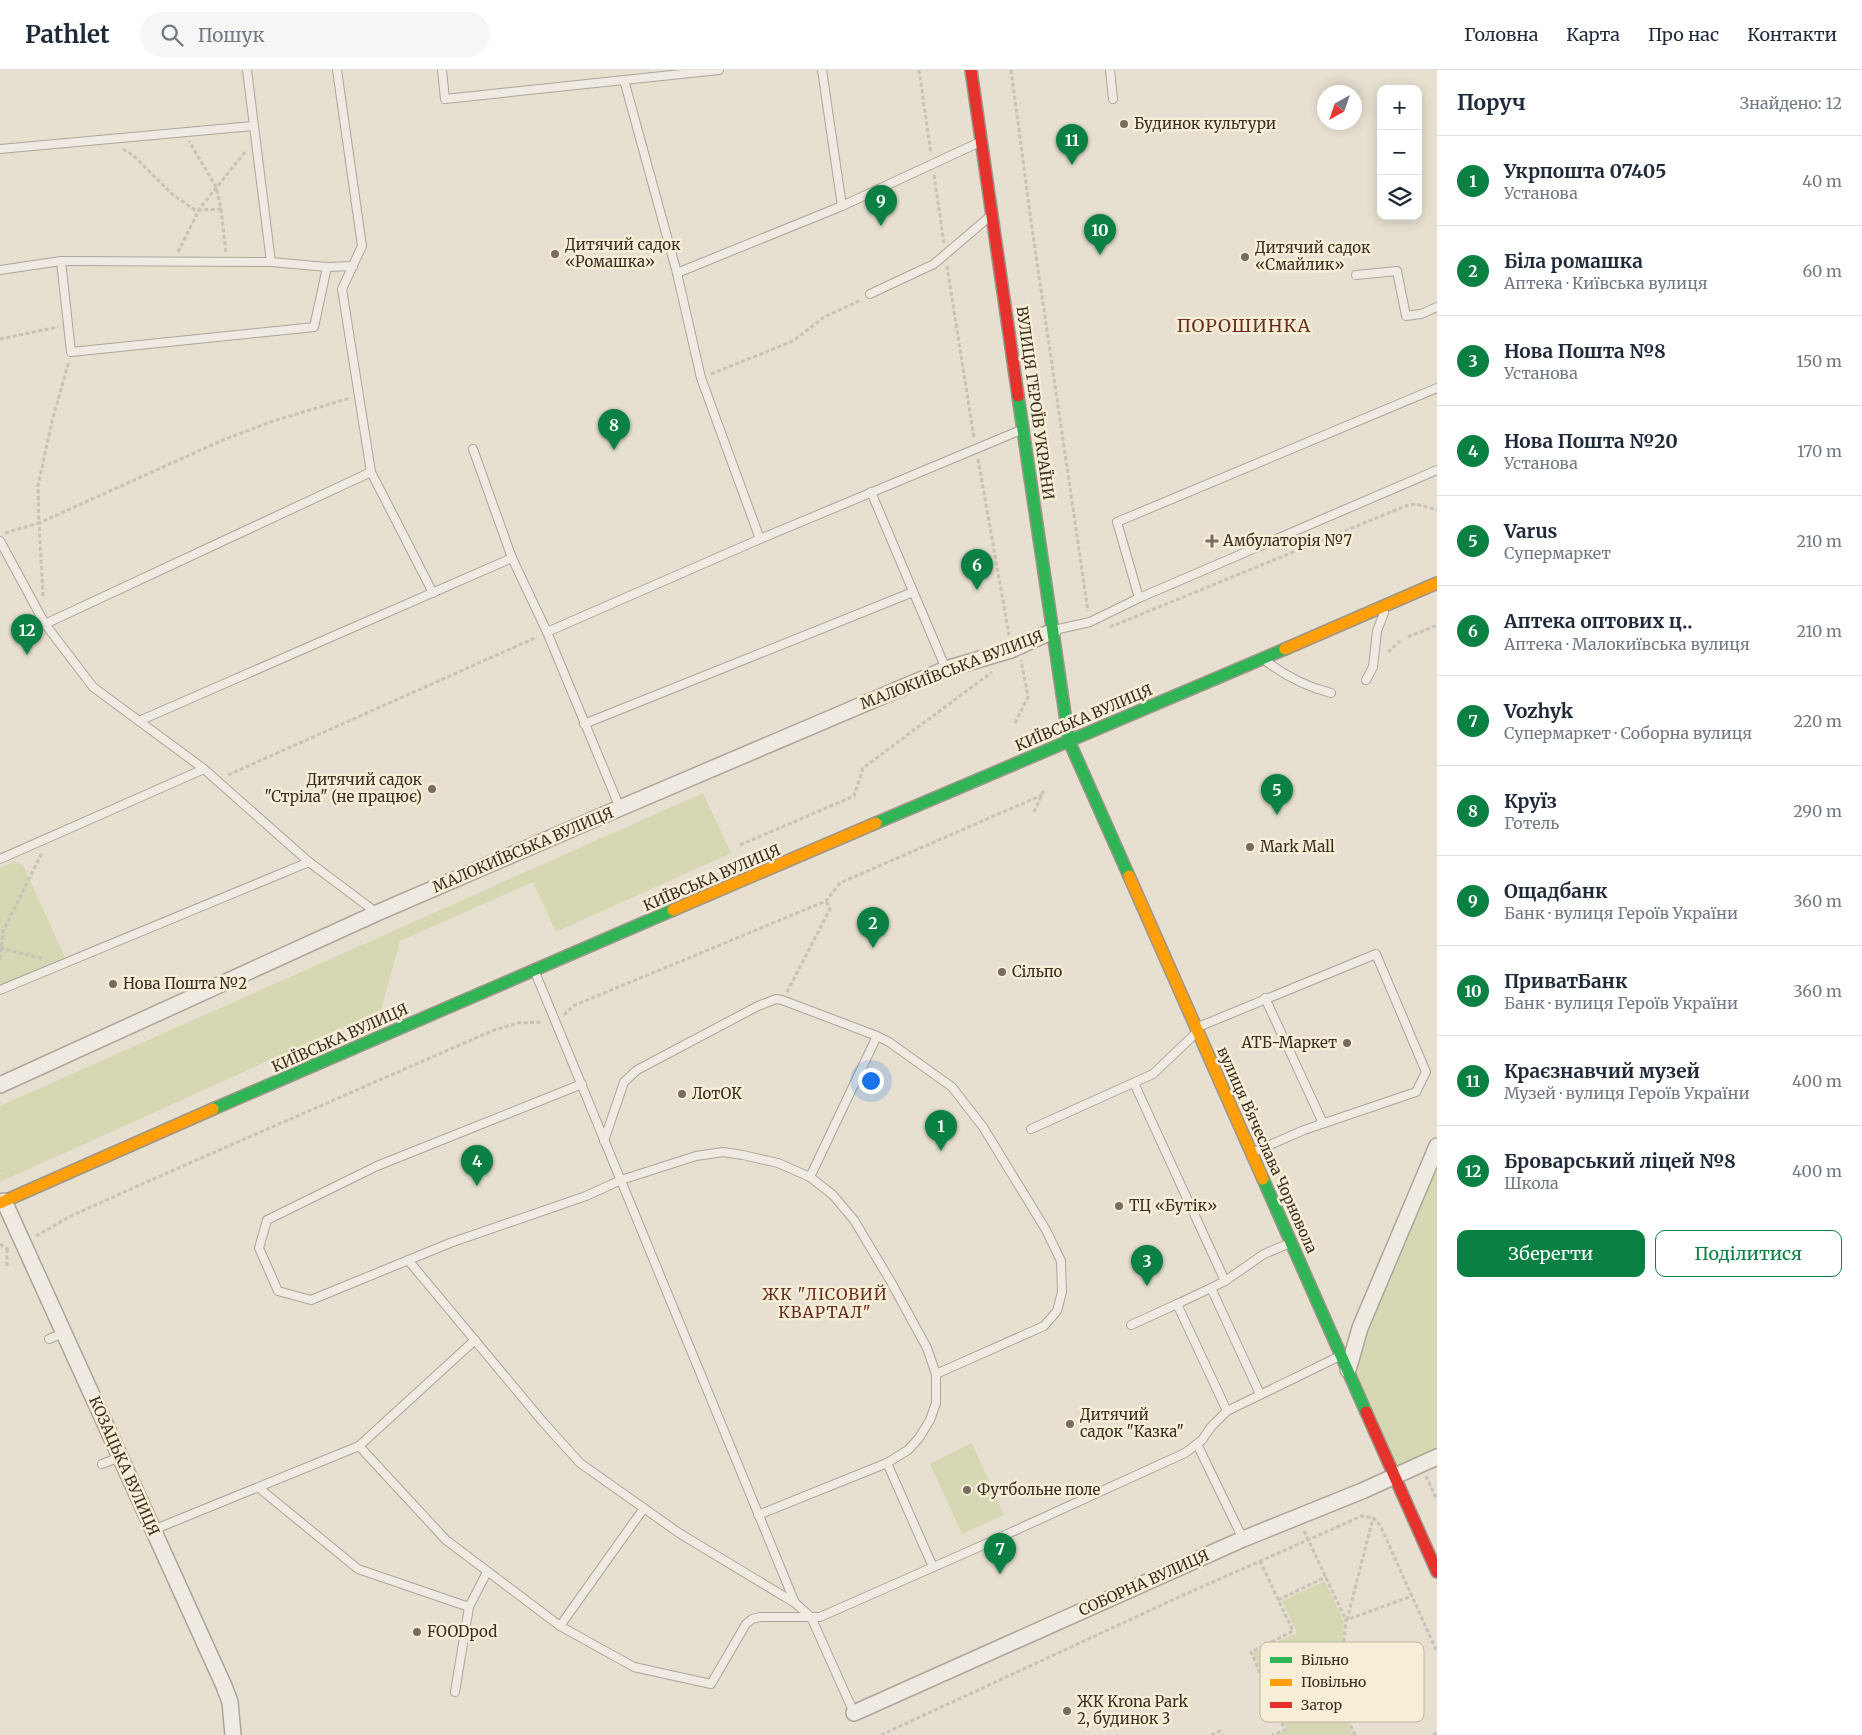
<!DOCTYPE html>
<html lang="uk">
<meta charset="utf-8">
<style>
:root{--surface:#fff;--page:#f6f6f7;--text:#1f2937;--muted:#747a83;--line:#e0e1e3;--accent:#0b8043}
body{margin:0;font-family:Merriweather,serif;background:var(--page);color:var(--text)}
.controls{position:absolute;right:15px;top:15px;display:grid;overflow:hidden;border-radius:10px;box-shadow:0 2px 12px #0003}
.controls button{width:45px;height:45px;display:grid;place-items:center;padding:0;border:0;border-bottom:1px solid var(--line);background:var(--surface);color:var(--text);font:25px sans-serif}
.compass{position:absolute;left:1317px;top:15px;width:45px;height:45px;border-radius:50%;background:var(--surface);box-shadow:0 2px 12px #0003;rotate:220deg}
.you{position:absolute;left:870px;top:1010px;width:18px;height:18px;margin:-12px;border:4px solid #fff;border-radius:50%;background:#1a73e8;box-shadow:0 0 0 8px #1a73e833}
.badge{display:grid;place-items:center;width:32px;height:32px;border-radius:50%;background:var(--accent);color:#fff;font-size:16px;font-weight:700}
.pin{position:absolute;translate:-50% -41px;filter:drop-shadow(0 1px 2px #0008)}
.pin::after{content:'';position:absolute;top:26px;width:18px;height:15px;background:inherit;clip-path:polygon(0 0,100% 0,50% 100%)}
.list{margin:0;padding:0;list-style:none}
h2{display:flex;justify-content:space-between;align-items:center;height:65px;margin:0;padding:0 20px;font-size:21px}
h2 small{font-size:16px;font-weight:400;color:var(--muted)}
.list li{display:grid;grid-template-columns:32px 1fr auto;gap:15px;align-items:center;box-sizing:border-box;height:90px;padding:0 20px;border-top:1px solid var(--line)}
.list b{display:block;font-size:19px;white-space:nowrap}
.list p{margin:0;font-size:16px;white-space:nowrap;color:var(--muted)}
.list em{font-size:16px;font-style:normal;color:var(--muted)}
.actions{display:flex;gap:10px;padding:15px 20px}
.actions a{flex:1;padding:11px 0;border:1px solid var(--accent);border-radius:10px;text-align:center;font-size:18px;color:var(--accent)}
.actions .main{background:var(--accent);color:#fff}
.icon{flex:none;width:28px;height:28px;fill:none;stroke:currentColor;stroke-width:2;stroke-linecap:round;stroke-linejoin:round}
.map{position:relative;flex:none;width:1437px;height:1665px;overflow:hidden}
header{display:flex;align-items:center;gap:30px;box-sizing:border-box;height:70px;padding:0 25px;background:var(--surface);border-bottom:1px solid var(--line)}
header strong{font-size:24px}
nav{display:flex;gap:28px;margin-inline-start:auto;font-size:18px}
.search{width:350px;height:45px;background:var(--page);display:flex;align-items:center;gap:12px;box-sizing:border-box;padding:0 18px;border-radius:28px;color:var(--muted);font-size:19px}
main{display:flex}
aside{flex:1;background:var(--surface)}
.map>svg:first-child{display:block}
</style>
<header>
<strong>Pathlet</strong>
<div class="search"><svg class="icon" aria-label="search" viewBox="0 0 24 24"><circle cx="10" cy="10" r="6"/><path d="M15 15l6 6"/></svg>Пошук</div>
<nav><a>Головна</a><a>Карта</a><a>Про нас</a><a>Контакти</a></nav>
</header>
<main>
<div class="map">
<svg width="1437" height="1665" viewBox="0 0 1437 1665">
<rect width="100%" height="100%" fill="#e7e0d1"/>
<g fill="#d6d7b3">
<polygon points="703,723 731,783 556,862 533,812 400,871 381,940 0,1112 0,1036"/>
<polygon points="15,791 23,795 65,887 0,915 0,798"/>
<polygon points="1437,1076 1437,1387 1396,1406 1348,1300"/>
<polygon points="972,1373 1004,1445 962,1464 930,1394"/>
<polygon points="1325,1511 1344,1552 1336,1628 1353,1665 1276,1665 1287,1660 1253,1583 1297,1563 1282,1531"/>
</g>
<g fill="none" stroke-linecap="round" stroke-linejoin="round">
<defs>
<g id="lane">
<polyline points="247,0 271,192"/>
<polyline points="337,0 362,176 342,219 371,402"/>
<polyline points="442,0 445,29 719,0"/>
<polyline points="822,0 842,136"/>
<polyline points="1110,0 1113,29"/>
<polyline points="624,10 677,203 701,308 760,469"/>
<polyline points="0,79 253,56"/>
<polyline points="61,191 271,192 327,197"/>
<polyline points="0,200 61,191 71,282 314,257 327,197 353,196"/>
<polyline points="677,203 842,136 980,72"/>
<polyline points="1356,205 1397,201 1406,246 1421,244 1437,237"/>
<polyline points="870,224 934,194 988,148"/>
<polyline points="473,379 512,488"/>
<polyline points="871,422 946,599"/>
<polyline points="0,471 45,554 93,617 204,699 309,792 377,843"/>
<polyline points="1139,528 1117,452 1437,318"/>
<polyline points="45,554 371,402 433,523"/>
<polyline points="1054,560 1090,552 1139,528 1437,400"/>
<polyline points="547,562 760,469 1021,360"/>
<path d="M1267 592C1287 607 1307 617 1331 623"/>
<polyline points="1366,610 1373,597 1377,561 1384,543"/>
<polyline points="139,651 512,488 547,562 620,738"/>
<polyline points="584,654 913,522"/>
<polyline points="0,789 204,699"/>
<polyline points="535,902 795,1533 811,1547 854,1643"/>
<polyline points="0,920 309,792"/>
<polyline points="1265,928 1323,1053"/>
<polyline points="1198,957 1376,884 1426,1002 1416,1022 1304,1060 1254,1082"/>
<polyline points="1134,1013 1225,1211"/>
<polyline points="582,1014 377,1096 267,1150 259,1178 278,1221 311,1230 450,1173 586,1126 621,1110 696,1086 723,1082 743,1085 778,1093 810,1107 833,1125 854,1150 891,1212 927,1278 936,1304 936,1333 930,1350 919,1368 908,1380 887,1393 758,1445"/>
<polyline points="1031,1059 1153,1004 1196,963"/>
<polyline points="604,1071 624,1012 637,1000 758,936 776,929 782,930 877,966 889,972 952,1017 983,1057 1046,1160 1061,1191 1062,1222 1057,1241 1044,1256 936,1304"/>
<polyline points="810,1107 877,966"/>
<polyline points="408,1190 543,1352 580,1393 679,1463 795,1533"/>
<polyline points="1177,1234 1211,1218"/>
<polyline points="1131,1255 1177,1234 1227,1341"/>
<polyline points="49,1269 64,1263"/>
<polyline points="475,1270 359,1376 446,1470 560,1556 634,1597 711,1614 746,1554 752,1549 760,1547 820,1547 981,1476 1185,1383 1202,1370 1211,1357 1227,1341 1340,1286"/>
<polyline points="1260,1324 1211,1218 1225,1211 1264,1184 1290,1173"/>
<polyline points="1197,1374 1243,1469"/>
<polyline points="887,1393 933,1497"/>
<polyline points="102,1394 120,1387"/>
<polyline points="259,1418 358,1499 469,1537"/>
<polyline points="153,1460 359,1376"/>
<polyline points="560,1556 644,1438"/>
<polyline points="455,1622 469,1537 487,1502"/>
</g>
<g id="street">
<polyline points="0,1015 377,843 620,738 946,599 1011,580 1053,561"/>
<polyline points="4,1131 224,1616 230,1632 233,1665"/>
<polyline points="1348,1300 1360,1258 1437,1076"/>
<polyline points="854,1643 1243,1469 1362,1421 1437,1387"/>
</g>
<g id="fast">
<polyline points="1018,326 1069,671 1129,806"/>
<polyline points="876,753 1285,579"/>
<polyline points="213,1039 673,840"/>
<polyline points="1263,1109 1366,1342"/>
</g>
<g id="slow">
<polyline points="1285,579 1437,513"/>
<polyline points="1129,806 1263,1109"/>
<polyline points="673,840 876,753"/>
<polyline points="0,1133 213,1039"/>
</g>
<g id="jam">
<polyline points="971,0 1018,326"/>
<polyline points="1366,1342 1437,1502"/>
</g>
</defs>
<use href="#lane" stroke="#ada599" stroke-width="10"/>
<use href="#street" stroke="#ada599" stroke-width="18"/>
<use href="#fast" stroke="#9c958a" stroke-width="14"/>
<use href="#slow" stroke="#9c958a" stroke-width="14"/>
<use href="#jam" stroke="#9c958a" stroke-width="14"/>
<g stroke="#c8c2b9" stroke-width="3" stroke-dasharray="4 2.5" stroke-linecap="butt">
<polyline points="919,0 931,84"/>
<polyline points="1011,0 1032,158 1088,541"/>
<polyline points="123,79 134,86 172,124 195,140 221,139 216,117 189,71"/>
<polyline points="934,105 944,173"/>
<polyline points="221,139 226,183"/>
<polyline points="178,182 200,138 245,82"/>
<polyline points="947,196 974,368"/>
<polyline points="0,269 58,257"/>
<polyline points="711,304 793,271 824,247 861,230"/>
<polyline points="978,389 1009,565"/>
<polyline points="5,463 39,453 38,416 52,351 69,291"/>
<polyline points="43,526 39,453 223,370 273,351 350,328"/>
<polyline points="1110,557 1408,435 1416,434 1437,440"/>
<polyline points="1408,567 1437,555"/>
<polyline points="1388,582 1400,571"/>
<polyline points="1015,653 1028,627 1021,590"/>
<polyline points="228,705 537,567"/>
<polyline points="1034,742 1044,720"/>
<polyline points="740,775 854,726 863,698 992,602"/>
<polyline points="0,878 44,889"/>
<polyline points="0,889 3,861 42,783"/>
<polyline points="787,922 830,839 826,831"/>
<polyline points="564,945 573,936 826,831 840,813 1042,725"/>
<polyline points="0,1100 0,1101"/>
<polyline points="36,1166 71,1146 144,1113 494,960 518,953 542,952"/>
<polyline points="0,1174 7,1179 9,1178"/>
<polyline points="7,1196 7,1179"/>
<polyline points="1426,1406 1437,1430"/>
<polyline points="1304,1461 1346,1550"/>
<polyline points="1260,1491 1293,1561 1251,1582 1285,1660 1272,1665"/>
<polyline points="1278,1530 1326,1507"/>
<polyline points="1347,1550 1373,1448"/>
<polyline points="881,1665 1179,1527 1362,1446 1373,1448 1380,1455 1437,1582"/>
<polyline points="1211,1665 1220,1661 1222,1665"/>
<polyline points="1355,1665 1338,1629 1346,1550 1412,1526"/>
<polyline points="1433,1665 1437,1663"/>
</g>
<use href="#lane" stroke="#efebe3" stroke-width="8"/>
<use href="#street" stroke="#efebe3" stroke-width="15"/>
<use href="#fast" stroke="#30b455" stroke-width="11"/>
<use href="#slow" stroke="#ff9f0a" stroke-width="11"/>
<use href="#jam" stroke="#e5322d" stroke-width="11"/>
</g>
<g fill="#786c5e" stroke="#f7eed8" stroke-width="2">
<circle cx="1124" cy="54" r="5"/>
<circle cx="555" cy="184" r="5"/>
<circle cx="1245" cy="187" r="5"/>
<path d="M1209.5 463.5h5v5h5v5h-5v5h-5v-5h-5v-5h5z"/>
<circle cx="432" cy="719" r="5"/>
<circle cx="1250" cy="777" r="5"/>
<circle cx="1002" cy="902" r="5"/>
<circle cx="113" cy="914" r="5"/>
<circle cx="1347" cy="973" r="5"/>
<circle cx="682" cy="1024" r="5"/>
<circle cx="1119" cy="1136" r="5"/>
<circle cx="1070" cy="1354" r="5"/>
<circle cx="967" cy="1420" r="5"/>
<circle cx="417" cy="1562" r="5"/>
<circle cx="1067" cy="1641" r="5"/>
</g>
<g text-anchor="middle" stroke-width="5" stroke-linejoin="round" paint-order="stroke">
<g font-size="15" fill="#3d2e20" stroke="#f7eed8" text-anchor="start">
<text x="1134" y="59">Будинок культури</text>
<text x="565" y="180">Дитячий садок<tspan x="565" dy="17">«Ромашка»</tspan></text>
<text x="1255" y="183">Дитячий садок<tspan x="1255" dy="17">«Смайлик»</tspan></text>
<text x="1223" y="476">Амбулаторія №7</text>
<text x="422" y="715" text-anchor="end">Дитячий садок<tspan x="422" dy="17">"Стріла" (не працює)</tspan></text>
<text x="1260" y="782">Mark Mall</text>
<text x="1012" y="907">Сільпо</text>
<text x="123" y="919">Нова Пошта №2</text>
<text x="1337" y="978" text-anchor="end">АТБ-Маркет</text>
<text x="692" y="1029">ЛотОК</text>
<text x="1129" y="1141">ТЦ «Бутік»</text>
<text x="1080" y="1350">Дитячий<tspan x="1080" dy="17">садок "Казка"</tspan></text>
<text x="977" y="1425">Футбольне поле</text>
<text x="427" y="1567">FOODpod</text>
<text x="1077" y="1637">ЖК Krona Park<tspan x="1077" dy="17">2, будинок 3</tspan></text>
</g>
<g font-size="15" fill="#3d2e20" stroke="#f7eed8">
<text transform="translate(1035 333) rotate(82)" y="5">ВУЛИЦЯ ГЕРОЇВ УКРАЇНИ</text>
<text transform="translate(952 600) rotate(-21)" y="5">МАЛОКИЇВСЬКА ВУЛИЦЯ</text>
<text transform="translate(1084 648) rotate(-23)" y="5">КИЇВСЬКА ВУЛИЦЯ</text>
<text transform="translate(523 780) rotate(-23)" y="5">МАЛОКИЇВСЬКА ВУЛИЦЯ</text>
<text transform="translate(712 808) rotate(-23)" y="5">КИЇВСЬКА ВУЛИЦЯ</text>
<text transform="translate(340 968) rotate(-24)" y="5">КИЇВСЬКА ВУЛИЦЯ</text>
<text transform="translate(1267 1080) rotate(66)" y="5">вулиця Вʼячеслава Чорновола</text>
<text transform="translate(124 1396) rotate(66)" y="5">КОЗАЦЬКА ВУЛИЦЯ</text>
<text transform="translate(1144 1513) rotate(-24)" y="5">СОБОРНА ВУЛИЦЯ</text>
</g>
<g font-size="16" letter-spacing="1" fill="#6b2e1e" stroke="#f7eed8">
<text x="825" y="1230">ЖК "ЛІСОВИЙ<tspan x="825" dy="18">КВАРТАЛ"</tspan></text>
</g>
<g font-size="18" letter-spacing="1" fill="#6b2e1e" stroke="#f7eed8">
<text x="1244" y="262">ПОРОШИНКА</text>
</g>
</g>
<rect x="1260" y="1572" width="164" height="80" rx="8" fill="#f7eed8" stroke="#bfb4a1" stroke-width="1"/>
<rect x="1270" y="1587" width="22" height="6" fill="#30b455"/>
<rect x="1270" y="1609" width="22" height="7" fill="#ff9f0a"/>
<rect x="1270" y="1632" width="22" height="6" fill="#e5322d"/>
<g font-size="14" fill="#3d2e20">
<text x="1301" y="1595">Вільно</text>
<text x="1301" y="1617">Повільно</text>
<text x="1301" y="1640">Затор</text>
</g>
</svg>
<div class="controls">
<button>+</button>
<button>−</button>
<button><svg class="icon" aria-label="layers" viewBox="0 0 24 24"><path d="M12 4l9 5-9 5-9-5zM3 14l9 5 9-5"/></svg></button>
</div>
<svg class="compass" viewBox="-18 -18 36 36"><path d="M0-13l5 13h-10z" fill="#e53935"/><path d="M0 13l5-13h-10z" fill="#747a83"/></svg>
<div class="you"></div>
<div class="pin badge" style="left:941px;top:1081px">1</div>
<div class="pin badge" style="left:873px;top:878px">2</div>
<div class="pin badge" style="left:1147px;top:1216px">3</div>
<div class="pin badge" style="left:477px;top:1116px">4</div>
<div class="pin badge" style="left:1277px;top:745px">5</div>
<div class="pin badge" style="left:977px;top:520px">6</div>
<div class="pin badge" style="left:1000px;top:1504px">7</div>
<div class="pin badge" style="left:614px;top:380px">8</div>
<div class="pin badge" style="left:881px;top:156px">9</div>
<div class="pin badge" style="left:1100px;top:185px">10</div>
<div class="pin badge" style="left:1072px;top:95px">11</div>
<div class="pin badge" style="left:27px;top:585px">12</div>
</div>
<aside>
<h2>Поруч<small>Знайдено: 12</small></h2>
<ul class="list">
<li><span class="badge">1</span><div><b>Укрпошта 07405</b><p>Установа</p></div><em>40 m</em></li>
<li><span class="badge">2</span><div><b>Біла ромашка</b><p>Аптека · Київська вулиця</p></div><em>60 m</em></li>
<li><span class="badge">3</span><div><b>Нова Пошта №8</b><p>Установа</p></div><em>150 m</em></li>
<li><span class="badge">4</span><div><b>Нова Пошта №20</b><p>Установа</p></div><em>170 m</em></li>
<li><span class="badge">5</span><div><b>Varus</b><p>Супермаркет</p></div><em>210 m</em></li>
<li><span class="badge">6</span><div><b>Аптека оптових ц‥</b><p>Аптека · Малокиївська вулиця</p></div><em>210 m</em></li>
<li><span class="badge">7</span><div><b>Vozhyk</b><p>Супермаркет · Соборна вулиця</p></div><em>220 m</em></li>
<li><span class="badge">8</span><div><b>Круїз</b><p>Готель</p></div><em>290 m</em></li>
<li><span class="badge">9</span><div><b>Ощадбанк</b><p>Банк · вулиця Героїв України</p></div><em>360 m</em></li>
<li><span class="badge">10</span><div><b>ПриватБанк</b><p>Банк · вулиця Героїв України</p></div><em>360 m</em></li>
<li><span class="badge">11</span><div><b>Краєзнавчий музей</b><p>Музей · вулиця Героїв України</p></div><em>400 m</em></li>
<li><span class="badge">12</span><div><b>Броварський ліцей №8</b><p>Школа</p></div><em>400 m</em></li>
</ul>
<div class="actions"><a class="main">Зберегти</a><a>Поділитися</a></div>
</aside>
</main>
